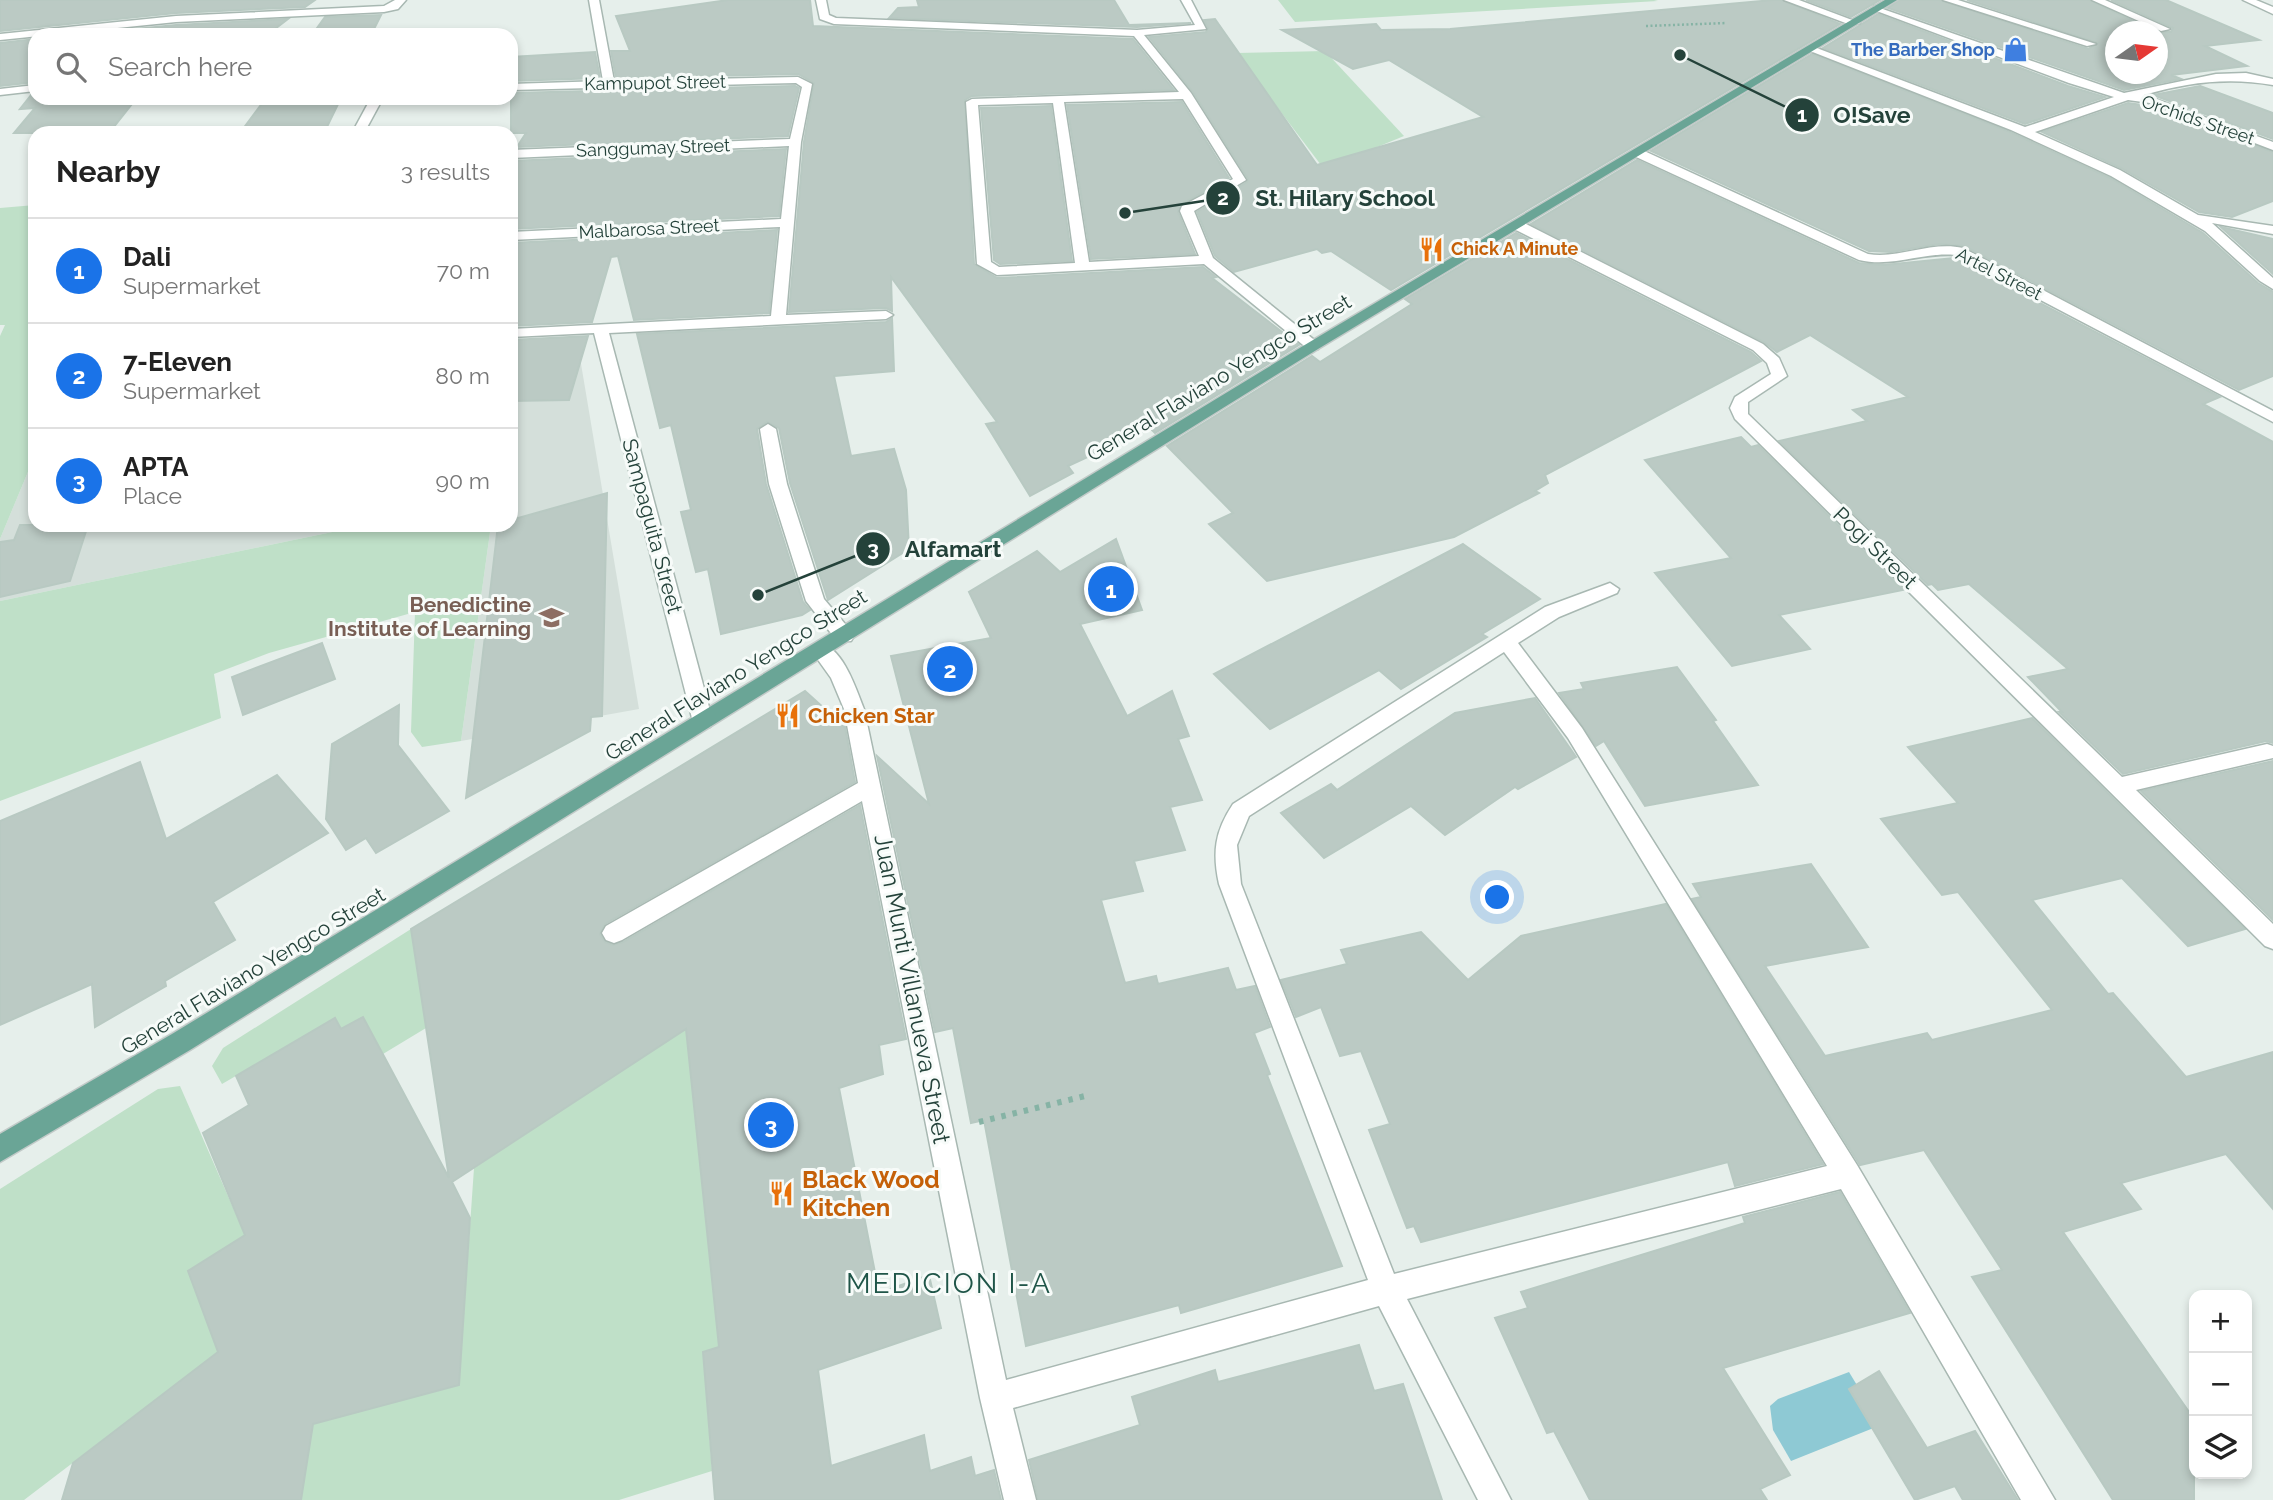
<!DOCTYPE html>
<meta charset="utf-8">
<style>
:root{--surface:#fff;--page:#f2f2f2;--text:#222;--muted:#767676;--line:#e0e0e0;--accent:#1a73e8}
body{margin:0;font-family:Raleway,sans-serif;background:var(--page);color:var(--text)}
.controls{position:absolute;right:21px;bottom:21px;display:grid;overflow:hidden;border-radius:14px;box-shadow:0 4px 10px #0003}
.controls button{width:63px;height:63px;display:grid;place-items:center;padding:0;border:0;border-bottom:2px solid var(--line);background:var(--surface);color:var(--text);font:35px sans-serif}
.compass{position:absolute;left:2105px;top:21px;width:63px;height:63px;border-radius:50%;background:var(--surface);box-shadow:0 4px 10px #0003;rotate:76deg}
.you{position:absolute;left:1498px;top:898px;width:24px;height:24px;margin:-18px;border:5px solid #fff;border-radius:50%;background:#1a73e8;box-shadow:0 0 0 10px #1a73e833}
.badge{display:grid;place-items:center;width:46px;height:46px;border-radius:50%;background:var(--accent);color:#fff;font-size:23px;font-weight:700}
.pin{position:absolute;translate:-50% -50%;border:4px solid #fff;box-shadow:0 2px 7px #0006}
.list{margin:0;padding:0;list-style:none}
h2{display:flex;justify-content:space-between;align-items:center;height:91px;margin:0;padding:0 28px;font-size:30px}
h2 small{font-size:23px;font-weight:400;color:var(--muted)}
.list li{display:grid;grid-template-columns:46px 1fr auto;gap:21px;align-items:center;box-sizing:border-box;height:105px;padding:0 28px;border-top:2px solid var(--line)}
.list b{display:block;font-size:26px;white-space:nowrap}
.list p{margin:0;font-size:23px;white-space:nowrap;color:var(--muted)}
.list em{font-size:23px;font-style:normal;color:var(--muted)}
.icon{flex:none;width:38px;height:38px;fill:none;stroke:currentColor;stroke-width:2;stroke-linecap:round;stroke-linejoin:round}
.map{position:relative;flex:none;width:2273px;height:1500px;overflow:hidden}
.search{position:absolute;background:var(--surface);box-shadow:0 4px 10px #0003;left:28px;top:28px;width:490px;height:77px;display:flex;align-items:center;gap:18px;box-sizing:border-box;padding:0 24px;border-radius:21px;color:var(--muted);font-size:26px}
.panel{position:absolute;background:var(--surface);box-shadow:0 4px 10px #0003;left:28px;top:126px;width:490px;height:406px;border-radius:21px}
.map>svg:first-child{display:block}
</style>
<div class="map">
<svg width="2273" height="1500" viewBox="0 0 2273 1500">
<rect width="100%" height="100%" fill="#e6efeb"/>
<g fill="#d4dfda">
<polygon points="577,340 639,709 461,741 491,525 511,525 511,342"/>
<polygon points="35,455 35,525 366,525 0,601 0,539"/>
</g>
<g fill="#bfe0c8">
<polygon points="1278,0 1654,0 1658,1 1295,22"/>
<polygon points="1325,51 1404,136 1324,169 1236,53"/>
<polygon points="35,205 35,455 0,539 0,336 5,325 0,325 0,208"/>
<polygon points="366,525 491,525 461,741 422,747 411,732 415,612 269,653 214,674 221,718 0,801 0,601"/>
<polygon points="411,929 426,1028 383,1054 363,1017 341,1029 335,1018 222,1084 212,1066 223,1048"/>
<polygon points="686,1029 720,1347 703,1353 712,1471 619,1500 301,1500 313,1424 459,1385 474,1168"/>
<polygon points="180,1086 245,1235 188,1271 218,1352 24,1500 0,1500 0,1189 158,1089"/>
</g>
<polygon fill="#8ec9d4" points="1849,1372 1881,1425 1791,1461 1773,1430 1770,1406 1778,1399"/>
<g fill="#bbcac4" stroke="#b8c9c2" stroke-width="2">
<polygon points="0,0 315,0 305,7 176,13 0,31"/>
<polygon points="728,0 810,0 813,26 1133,39 1174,90 972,96 965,100 974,264 997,278 1203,267 1216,277 1212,278 1299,345 1155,433 1150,428 1068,466 1073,473 1030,496 986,424 997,422 891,277 892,311 886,308 789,312 804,142 814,83 798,74 616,78 611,51 630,51 616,16"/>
<polygon points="917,0 1114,0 1129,25 1191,23 1137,27 889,18 898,8 919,7"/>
<polygon points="1773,0 1782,0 1840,24 1391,290 1331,251 1322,253 1317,249 1234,272 1215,256 1197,212 1247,182 1248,179 1193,92 1149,37 1206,32 1208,28 1204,20 1215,19 1317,165 1483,117 1389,60 1353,69 1282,30 1376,24 1381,30 1450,29"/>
<polygon points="1806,0 1880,0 1851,17"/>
<polygon points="1899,0 1940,0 2088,49 2098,43 1967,0 2090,0 2156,32 2116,32 2116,74 2158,74 2158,32 2171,32 2173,28 2111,0 2166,0 2259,40 2205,46 2247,66 2171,75 2181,79 2124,90 1888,8"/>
<polygon points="1878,14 2068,86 2105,97 2025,124 1823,48"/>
<polygon points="381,15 371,35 312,35 325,17"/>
<polygon points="288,19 267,35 75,35 176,25"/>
<polygon points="35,39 35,82 0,86 0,43"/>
<polygon points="595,52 600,78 511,81 511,57"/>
<polygon points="1812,54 2010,132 2110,178 2203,233 2258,283 2273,292 2273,376 2239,390 1964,246 1939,244 1891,252 1869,251 1651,151"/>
<polygon points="795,86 799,88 788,136 517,147 526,133 511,133 511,93"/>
<polygon points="2200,86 2273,113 2273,139 2153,95"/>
<polygon points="32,94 35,98 180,98 136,99 109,133 14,133 35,108 20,109"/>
<polygon points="266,98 341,98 324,133 240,133"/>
<polygon points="1182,102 1229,178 1180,205 1178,212 1195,254 1091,259 1067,105"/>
<polygon points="2128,103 2149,106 2273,152 2273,201 2232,217 2199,212 2121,168 2042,132"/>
<polygon points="1051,106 1072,261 1000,264 994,260 981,108"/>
<polygon points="786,149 779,216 511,229 511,161"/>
<polygon points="1637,160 1859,263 1884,265 1954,258 2220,397 2203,404 2273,442 2273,743 2266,741 2123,774 2059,712 2062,712 2028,677 2068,669 1969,584 1938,590 1932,584 1928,585 1779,441 1867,421 1853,410 1908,397 1810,335 1777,352 1764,342 1531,224"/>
<polygon points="2221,227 2273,239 2273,274"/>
<polygon points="777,230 769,313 634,320 618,256 611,257 592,322 511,326 511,243"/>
<polygon points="1516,233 1751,352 1761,361 1545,475 1548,483 1535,491 1539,493 1454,537 1267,581 1209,524 1233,513 1167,446 1312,356 1320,362 1412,304 1405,299"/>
<polygon points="892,318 894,371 834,376 851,456 894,449 906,490 909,549 828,600 790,483 779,428 767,422 757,429 766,484 803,602 810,610 802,615 721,634 708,569 696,572 681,512 691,510 671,425 660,428 637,334 886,322"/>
<polygon points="588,336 569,400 511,401 511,340"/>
<polygon points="1741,437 1751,447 1758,445 1903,590 1779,615 1810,649 1732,666 1655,573 1731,558 1645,460"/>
<polygon points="607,493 602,716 591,717 590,731 466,798 498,525 511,525 511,520"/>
<polygon points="20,525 88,525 70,581 0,597 0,542 14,540"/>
<polygon points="1116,539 1142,610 1080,624 1127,716 1172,691 1189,736 1178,739 1202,800 1170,807 1185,850 1134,861 1143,891 1101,900 1125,983 1156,976 1158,984 1228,968 1236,990 1255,986 1270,1027 1254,1033 1270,1074 1267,1075 1342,1266 1181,1313 1179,1305 1026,1346 984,1120 971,1123 953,1028 935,1032 877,756 929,804 891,656 991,638 969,592 1037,551 1060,572"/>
<polygon points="1463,544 1540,599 1482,634 1487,637 1401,689 1379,670 1270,729 1214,674"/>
<polygon points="322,643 335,679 243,715 232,677"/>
<polygon points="1677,667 1716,720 1713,721 1758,785 1645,806 1604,741 1596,746 1559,693 1584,689 1581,683"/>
<polygon points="805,691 845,727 855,782 605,924 600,934 605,942 613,945 623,942 860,805 906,1039 879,1045 883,1074 839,1088 879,1293 929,1275 941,1328 818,1370 831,1466 924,1435 930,1471 971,1457 975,1476 994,1470 1001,1500 715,1500 703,1352 719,1347 686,1029 452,1182 470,1218 459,1385 313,1424 301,1500 62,1500 73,1463 218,1352 188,1271 245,1235 203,1133 249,1105 236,1076 335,1018 341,1029 363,1017 449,1178 411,929"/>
<polygon points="1535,698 1576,757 1518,789 1515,787 1445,835 1411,806 1324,858 1281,813 1331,784 1337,790 1455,713"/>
<polygon points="399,705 398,745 449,811 376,853 366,838 346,850 326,819 332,744"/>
<polygon points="2032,718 2245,929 2188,946 2122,878 2032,900 2108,994 2113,993 2186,1077 2273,1052 2273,1209 2226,1154 2121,1183 2141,1209 2063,1232 2194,1419 2194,1500 2113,1500 1972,1277 2002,1270 1924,1150 1860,1165 1692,899 1701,897 1693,884 1811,864 1868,947 1765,966 1825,1056 1927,1033 1932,1040 2052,1010 1958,892 1942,895 1881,819 1958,803 1908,747"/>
<polygon points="2273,761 2273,920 2141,791"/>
<polygon points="140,762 166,839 277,775 328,833 213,902 235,940 165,981 166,986 95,1027 92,984 0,1025 0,821"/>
<polygon points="1666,904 1823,1164 1735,1186 1728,1162 1421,1242 1414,1226 1407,1228 1369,1130 1390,1124 1361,1051 1340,1056 1321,1007 1296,1017 1281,980 1347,964 1341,950 1421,932 1468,980 1521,936"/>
<polygon points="1840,1192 1910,1313 1723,1368 1790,1475 1760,1489 1767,1500 1590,1500 1554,1431 1547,1433 1495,1318 1528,1308 1521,1292 1745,1223 1743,1217"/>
<polygon points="1359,1345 1374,1391 1403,1384 1442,1500 1038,1500 1029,1460 1140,1425 1132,1397 1215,1370 1218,1382"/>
<polygon points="1879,1371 1927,1448 1975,1431 2018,1500 1963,1500 1955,1486 1915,1500 1849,1389"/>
</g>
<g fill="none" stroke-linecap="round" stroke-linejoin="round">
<defs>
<g id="minor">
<polygon points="395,0 406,0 398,9 384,12 176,22 0,40 0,34 176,16 384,6"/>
<polygon points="589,0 599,0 614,81 798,77 812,84 801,142 786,315 886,311 893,315 886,319 609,333 713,722 710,727 696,727 693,722 594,333 511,337 511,329 771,316 780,227 511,240 511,232 781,219 789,146 511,158 511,150 790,139 802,87 796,83 511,90 511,84 603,81"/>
<path d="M816 0H826L829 15 836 18 1137 30 1195 25 1181 0H1191L1206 29 1144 35 1191 93 1246 180 1194 211 1213 258 1318 343V349H1308L1204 264 997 275 977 264 966 102 972 99 1179 92 1134 36 834 24 820 19ZM1183 99 1233 179 1182 206 1180 211 1199 256 1089 262 1064 102ZM1053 103 1075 263 999 267 991 262 978 105Z"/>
<polygon points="1784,0 1799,0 1860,23 1851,25"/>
<polygon points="1943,0 1958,0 2096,44 2087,46"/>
<polygon points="2092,0 2105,0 2170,29 2161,31"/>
<polygon points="2243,0 2256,0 2273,7 2273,14"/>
<path d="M1874 6 2124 93 2216 74 2246 73 2273 79V85C2229 77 2187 82 2144 95L2273 142V150L2150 103 2128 100 2035 132 2120 170 2198 215 2273 226V234L2212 223 2273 278V289L2260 281 2205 231 2111 176 2011 130 1805 49 1814 47 2025 127 2114 97 2069 83 1874 10Z"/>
<polygon points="35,85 35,91 0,95 0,89"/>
<polygon points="371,98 383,98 364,133 352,133"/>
<path d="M1634 150H1642L1868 254C1900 259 1930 241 1963 248L2273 411V422L1955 255C1922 252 1893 268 1859 260L1634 156Z"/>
<polygon points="1512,222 1522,222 1763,344 1779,358 1787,376 1748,402 1748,414 2122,777 2267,744 2273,746 2273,758 2136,790 2273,924 2273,949 2265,946 1735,419 1730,408 1735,397 1771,374 1767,363 1753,350 1512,228"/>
<polygon points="768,424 776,429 787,484 824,599 851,631 854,636 851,641 837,641 806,601 769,484 760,429"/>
<path d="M1610 583 1619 589 1617 593 1559 617 1518 643 1582 728 1857 1165 2055 1500H2021L1841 1189 1407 1299 1511 1500H1478L1379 1306 1013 1408 1036 1500H1004L980 1398 862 801 622 940 614 943 606 940 602 933 606 926 858 783 844 709 831 678 811 650 821 643C844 650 856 689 864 709L1006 1380 1368 1280 1219 884C1212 852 1215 831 1233 804L1545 607ZM1504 652 1568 738 1827 1166 1394 1274 1241 884 1237 845 1249 816Z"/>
</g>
<polygon id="major" points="1885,0 1897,0 1318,349 190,1050 0,1162 0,1134 172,1034 1308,343"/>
</defs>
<use href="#minor" stroke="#a8b8b2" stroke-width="3"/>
<use href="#major" stroke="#c2cac8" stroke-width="3"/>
<polyline stroke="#86b3a5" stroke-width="2.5" stroke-dasharray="2 2.5" stroke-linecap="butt" points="1646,26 1726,23"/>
<polyline stroke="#86b3a5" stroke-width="6" stroke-dasharray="4.5 7" stroke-linecap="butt" points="979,1122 1085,1096"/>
<use href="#minor" fill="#fff" fill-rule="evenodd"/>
<use href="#major" fill="#6aa596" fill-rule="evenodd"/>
</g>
<defs>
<symbol id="shop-bare" viewBox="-9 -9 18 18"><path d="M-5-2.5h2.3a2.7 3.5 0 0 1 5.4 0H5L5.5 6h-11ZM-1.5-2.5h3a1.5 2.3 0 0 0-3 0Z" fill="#3f7fe0" stroke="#f7fbf9" stroke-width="2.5" paint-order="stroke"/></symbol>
<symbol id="restaurant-bare" viewBox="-9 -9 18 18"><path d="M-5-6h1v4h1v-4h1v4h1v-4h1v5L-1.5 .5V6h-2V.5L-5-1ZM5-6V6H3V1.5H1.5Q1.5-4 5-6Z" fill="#e8710a" stroke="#f7fbf9" stroke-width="2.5" paint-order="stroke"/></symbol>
<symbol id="school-bare" viewBox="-9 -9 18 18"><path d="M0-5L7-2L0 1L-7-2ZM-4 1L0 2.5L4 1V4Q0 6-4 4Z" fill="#8d6e63" stroke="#f7fbf9" stroke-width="2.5" paint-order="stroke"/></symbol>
</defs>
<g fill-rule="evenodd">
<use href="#shop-bare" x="1998" y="32" width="35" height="35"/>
<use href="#restaurant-bare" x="1414" y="232" width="35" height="35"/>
<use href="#school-bare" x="534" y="600" width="35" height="35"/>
<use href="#restaurant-bare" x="770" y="698" width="35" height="35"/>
<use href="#restaurant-bare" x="764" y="1176" width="35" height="35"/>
</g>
<g text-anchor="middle" stroke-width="6" stroke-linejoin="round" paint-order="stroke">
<g font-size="18" font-weight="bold" fill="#366cbe" stroke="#f7fbf9" text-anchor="end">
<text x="1995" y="56">The Barber Shop</text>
</g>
<g font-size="18" fill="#24423a" stroke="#f7fbf9">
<text transform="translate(655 83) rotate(-1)" y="6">Kampupot Street</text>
<text transform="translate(2198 120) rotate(19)" y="6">Orchids Street</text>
<text transform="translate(653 148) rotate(-2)" y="6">Sanggumay Street</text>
<text transform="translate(649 229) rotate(-3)" y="6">Malbarosa Street</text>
<text transform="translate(1999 274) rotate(27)" y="6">Artel Street</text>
</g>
<g font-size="18" font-weight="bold" fill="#c56008" stroke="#f7fbf9" text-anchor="start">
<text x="1451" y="255">Chick A Minute</text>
</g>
<g font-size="21" fill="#24423a" stroke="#f7fbf9">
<text transform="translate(1219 378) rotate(-31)" y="7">General Flaviano Yengco Street</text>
<text transform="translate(652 526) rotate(75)" y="7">Sampaguita Street</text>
<text transform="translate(1875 548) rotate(44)" y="7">Pogi Street</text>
<text transform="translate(736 675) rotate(-32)" y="7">General Flaviano Yengco Street</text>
<text transform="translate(253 971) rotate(-31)" y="7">General Flaviano Yengco Street</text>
</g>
<g font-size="21" font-weight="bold" fill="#785e54" stroke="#f7fbf9" text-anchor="end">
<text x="531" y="612">Benedictine<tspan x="531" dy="24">Institute of Learning</tspan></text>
</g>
<g font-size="21" font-weight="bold" fill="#c56008" stroke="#f7fbf9" text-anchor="start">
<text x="808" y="723">Chicken Star</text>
</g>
<g font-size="24" fill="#24423a" stroke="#f7fbf9">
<text transform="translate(912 989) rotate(79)" y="8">Juan Munti Villanueva Street</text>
</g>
<g font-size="24" font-weight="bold" fill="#c56008" stroke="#f7fbf9" text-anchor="start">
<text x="802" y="1188">Black Wood<tspan x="802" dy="28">Kitchen</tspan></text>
</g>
<g font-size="28" letter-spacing="2" fill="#1f5548" stroke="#f7fbf9">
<text x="949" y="1293">MEDICION I-A</text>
</g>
</g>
<path fill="none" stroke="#24423a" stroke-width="2.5" d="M1680 55L1802 115M1125 213L1223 198M758 595L873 549"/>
<g fill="#24423a" stroke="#f7fbf9" stroke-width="2.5">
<circle cx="1680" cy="55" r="7"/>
<circle cx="1125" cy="213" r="7"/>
<circle cx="758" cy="595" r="7"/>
<circle cx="1802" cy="115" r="18"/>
<circle cx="1223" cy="198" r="18"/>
<circle cx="873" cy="549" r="18"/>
</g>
<g font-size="21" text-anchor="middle" font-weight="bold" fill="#fff">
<text x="1802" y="122">1</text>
<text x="1223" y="205">2</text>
<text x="873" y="556">3</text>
</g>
<g font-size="23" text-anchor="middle" font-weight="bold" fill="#24423a" stroke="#f7fbf9" stroke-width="6" stroke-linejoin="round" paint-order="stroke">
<text x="1872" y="123">O!Save</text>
<text x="1345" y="206">St. Hilary School</text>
<text x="953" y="557">Alfamart</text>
</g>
</svg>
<div class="controls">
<button>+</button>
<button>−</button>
<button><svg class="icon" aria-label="layers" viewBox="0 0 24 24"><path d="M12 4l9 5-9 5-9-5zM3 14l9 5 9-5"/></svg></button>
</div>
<svg class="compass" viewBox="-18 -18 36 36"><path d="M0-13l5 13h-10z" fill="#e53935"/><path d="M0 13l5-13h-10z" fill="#767676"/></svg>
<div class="you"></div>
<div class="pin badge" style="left:1111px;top:589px">1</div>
<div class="pin badge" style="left:950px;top:669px">2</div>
<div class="pin badge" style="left:771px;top:1125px">3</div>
<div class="search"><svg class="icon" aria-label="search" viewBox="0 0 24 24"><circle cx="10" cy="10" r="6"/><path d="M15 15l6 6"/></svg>Search here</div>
<section class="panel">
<h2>Nearby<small>3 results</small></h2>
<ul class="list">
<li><span class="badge">1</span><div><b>Dali</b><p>Supermarket</p></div><em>70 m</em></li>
<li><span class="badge">2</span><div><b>7-Eleven</b><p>Supermarket</p></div><em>80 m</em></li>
<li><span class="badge">3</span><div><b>APTA</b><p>Place</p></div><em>90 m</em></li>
</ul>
</section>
</div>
